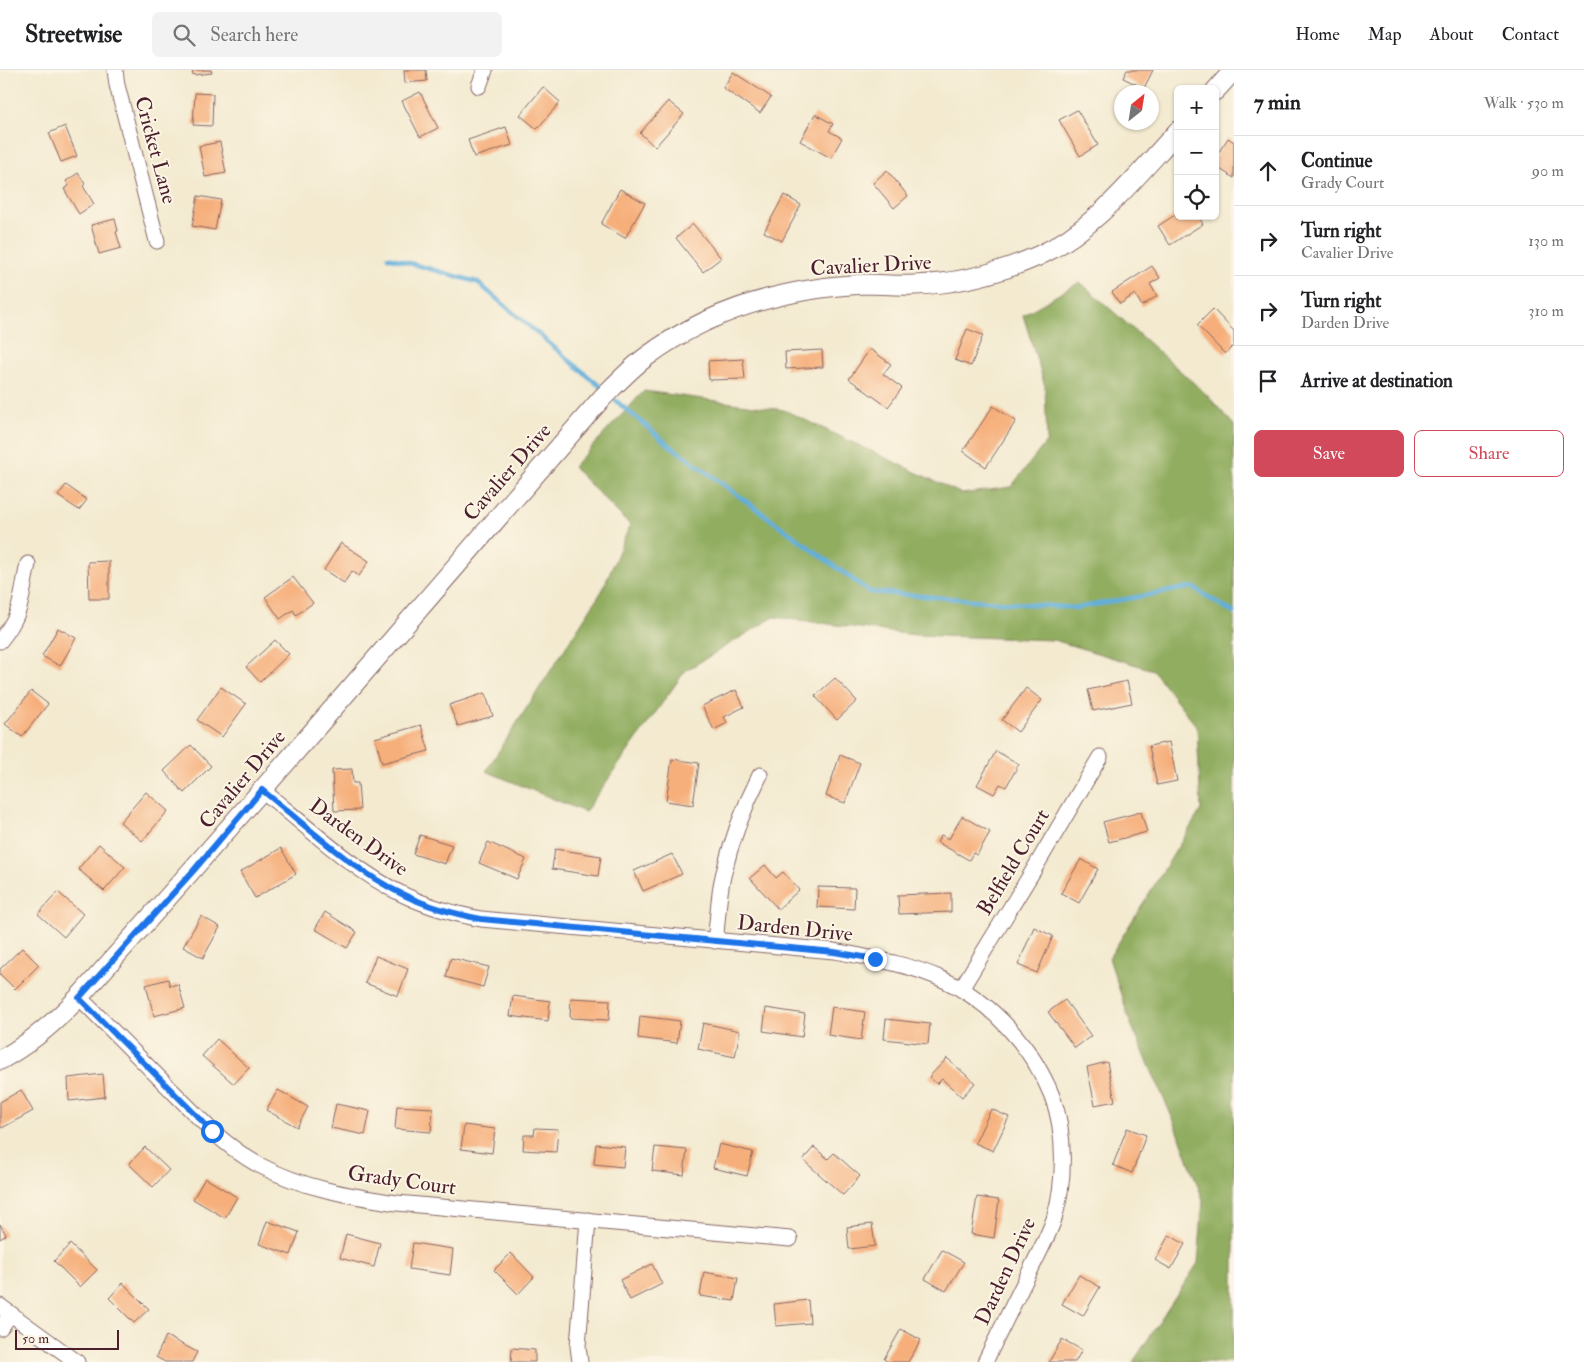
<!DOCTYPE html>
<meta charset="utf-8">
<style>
:root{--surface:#fff;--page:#f2f2f2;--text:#202124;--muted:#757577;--line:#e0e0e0;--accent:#d1495b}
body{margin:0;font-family:"IM FELL Double Pica",serif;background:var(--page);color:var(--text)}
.controls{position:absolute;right:15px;top:15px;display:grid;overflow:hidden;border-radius:8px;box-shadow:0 1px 4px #0004}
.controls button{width:45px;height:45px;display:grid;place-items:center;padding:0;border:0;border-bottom:1px solid var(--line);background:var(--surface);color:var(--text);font:25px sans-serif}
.compass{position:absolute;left:1114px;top:15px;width:45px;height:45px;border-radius:50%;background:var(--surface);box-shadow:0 1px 4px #0004;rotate:30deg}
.scale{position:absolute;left:15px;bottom:12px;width:104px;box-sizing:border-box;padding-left:5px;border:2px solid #4a1f2b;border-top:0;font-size:14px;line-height:18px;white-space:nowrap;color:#4a1f2b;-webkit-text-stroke:4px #fcf5e5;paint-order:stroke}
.stop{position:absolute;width:15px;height:15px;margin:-11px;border:4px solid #1a73e8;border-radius:50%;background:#fff}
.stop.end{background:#1a73e8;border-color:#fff;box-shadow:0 1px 5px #0008}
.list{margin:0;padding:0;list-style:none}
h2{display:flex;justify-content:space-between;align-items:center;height:65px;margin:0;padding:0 20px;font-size:21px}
h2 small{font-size:16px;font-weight:400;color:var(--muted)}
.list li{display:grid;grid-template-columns:32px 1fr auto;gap:15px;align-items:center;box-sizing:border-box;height:70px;padding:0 20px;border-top:1px solid var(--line)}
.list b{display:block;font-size:19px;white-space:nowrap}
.list p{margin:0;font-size:16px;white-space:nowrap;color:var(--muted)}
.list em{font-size:16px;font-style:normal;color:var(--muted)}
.actions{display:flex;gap:10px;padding:15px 20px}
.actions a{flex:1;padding:11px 0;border:1px solid var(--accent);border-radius:8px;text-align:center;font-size:18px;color:var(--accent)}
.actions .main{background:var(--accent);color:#fff}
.icon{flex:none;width:28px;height:28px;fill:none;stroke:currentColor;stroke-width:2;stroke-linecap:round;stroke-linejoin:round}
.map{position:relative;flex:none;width:1234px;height:1292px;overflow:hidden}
header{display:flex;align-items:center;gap:30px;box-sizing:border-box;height:70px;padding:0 25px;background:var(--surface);border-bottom:1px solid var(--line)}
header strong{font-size:24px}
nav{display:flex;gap:28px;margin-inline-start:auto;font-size:18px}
.search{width:350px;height:45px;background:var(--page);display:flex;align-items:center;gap:12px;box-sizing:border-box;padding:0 18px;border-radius:8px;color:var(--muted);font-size:19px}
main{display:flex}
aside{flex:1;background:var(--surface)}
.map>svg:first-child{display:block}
</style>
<header>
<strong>Streetwise</strong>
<div class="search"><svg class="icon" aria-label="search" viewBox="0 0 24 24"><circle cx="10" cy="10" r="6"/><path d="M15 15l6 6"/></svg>Search here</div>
<nav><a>Home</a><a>Map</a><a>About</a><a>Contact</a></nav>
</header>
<main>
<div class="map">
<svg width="1234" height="1292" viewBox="0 0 1234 1292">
<rect width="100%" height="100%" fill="#fcf5e5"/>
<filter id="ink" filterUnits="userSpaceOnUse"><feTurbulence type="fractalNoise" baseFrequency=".02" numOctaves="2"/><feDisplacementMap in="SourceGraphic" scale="10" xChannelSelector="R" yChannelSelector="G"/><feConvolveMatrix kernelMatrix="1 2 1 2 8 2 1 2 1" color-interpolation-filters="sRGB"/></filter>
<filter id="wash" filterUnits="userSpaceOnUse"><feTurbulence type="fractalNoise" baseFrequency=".0096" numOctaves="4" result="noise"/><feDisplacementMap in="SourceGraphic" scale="20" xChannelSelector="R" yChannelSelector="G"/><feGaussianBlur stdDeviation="1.12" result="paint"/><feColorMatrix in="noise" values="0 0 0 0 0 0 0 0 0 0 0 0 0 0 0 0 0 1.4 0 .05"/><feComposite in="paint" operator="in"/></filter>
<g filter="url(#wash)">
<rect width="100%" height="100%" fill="#f3ead0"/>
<polygon fill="#91ad60" stroke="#6e6646" points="1080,212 1205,323 1234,355 1234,1292 1133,1292 1198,1193 1203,1130 1176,1056 1130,952 1109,888 1201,740 1197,657 1153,600 1054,570 915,565 774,547 685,601 585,742 486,701 602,521 630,455 573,397 644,321 784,340 962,424 1011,417 1047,371 1045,316 1023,245"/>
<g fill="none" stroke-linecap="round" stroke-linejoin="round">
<g stroke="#61aeda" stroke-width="4.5">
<polyline points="388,187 477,212 602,318"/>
<polyline points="615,330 664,371 870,522 1077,538 1192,517 1234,543"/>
</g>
</g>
<g id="blocks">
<g fill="#f6af7a">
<polygon points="192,0 211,0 212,3 193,5"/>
<polygon points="404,0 426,0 427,11 405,13"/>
<polygon points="1127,0 1153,0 1144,18 1123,8"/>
<polygon points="733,2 771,27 760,43 723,18"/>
<polygon points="543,17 560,32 537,59 520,45"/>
<polygon points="420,22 438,58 420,67 402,31"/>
<polygon points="195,23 213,24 212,56 193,55"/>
<polygon points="668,31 684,44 655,77 640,63"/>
<polygon points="1077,40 1098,75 1080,86 1059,50"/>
<polygon points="815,44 833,54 829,61 842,68 831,88 800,71"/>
<polygon points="65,56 77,86 61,92 49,63"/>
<polygon points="506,57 512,75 474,87 468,70"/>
<polygon points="1228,68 1234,72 1234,108 1215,96 1215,88"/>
<polygon points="220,72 226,103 205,107 199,76"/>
<polygon points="887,100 908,126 894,138 873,113"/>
<polygon points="78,103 85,114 83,116 94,134 79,144 64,119 69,116 66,111"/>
<polygon points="620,119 645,133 625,168 601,154"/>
<polygon points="784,125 801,135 782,171 764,162"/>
<polygon points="198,126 221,130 215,160 192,156"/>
<polygon points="1178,143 1178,146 1198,146 1203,154 1170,175 1158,156"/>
<polygon points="115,149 118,161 116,162 121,178 99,184 91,155"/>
<polygon points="693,154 721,188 703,202 676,168"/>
<polygon points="1152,196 1160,208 1150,214 1157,226 1142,236 1135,224 1120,234 1112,222"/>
<polygon points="1213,239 1234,261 1234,275 1225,284 1197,255"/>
<polygon points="967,259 983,265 971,296 955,290"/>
<polygon points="870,279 891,294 883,304 902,318 888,337 849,309"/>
<polygon points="822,280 823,297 786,299 785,282"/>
<polygon points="743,289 745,309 709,310 708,291"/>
<polygon points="993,336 1016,351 986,397 963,381"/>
<polygon points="66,415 87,430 79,440 58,426"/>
<polygon points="341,473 369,491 359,506 352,501 344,513 324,500"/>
<polygon points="109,491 109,529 89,529 88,492"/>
<polygon points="293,507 313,533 296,545 293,540 280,549 265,527"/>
<polygon points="58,558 76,568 60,596 42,586"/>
<polygon points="275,570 289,584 260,612 246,597"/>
<polygon points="835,608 857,631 837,650 815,626"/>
<polygon points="1127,611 1132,633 1093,641 1088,620"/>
<polygon points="221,617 246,634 222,667 197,650"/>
<polygon points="1026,618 1042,630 1018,662 1002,650"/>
<polygon points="736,620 744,637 724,647 727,653 714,660 702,636"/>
<polygon points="31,621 48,634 22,667 5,654"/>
<polygon points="485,623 493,646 458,656 449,635"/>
<polygon points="421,655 429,681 382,693 375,668"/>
<polygon points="1169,672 1177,711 1157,715 1149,676"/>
<polygon points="191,675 211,696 184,723 164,701"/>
<polygon points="996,681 1019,694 1006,717 1000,714 994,724 977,715"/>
<polygon points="840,685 860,693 845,733 826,726"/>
<polygon points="672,689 699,693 693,735 666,731"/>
<polygon points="352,699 353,713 358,713 360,740 334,741 332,700"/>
<polygon points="146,722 168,741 142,771 120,752"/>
<polygon points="1141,742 1147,762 1109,772 1103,752"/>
<polygon points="962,746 990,762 977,785 973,783 969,790 937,772 941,765 949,769"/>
<polygon points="420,765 452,775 445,794 413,784"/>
<polygon points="488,772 526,789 517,809 479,793"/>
<polygon points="99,774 125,797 104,821 78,799"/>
<polygon points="281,778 296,804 255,828 240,802"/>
<polygon points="555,779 601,786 598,806 552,799"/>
<polygon points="672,784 682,804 643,821 634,801"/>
<polygon points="1081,789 1098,799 1079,833 1061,823"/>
<polygon points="765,795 776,808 783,802 799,820 778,839 750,808"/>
<polygon points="818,817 855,818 854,839 817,837"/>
<polygon points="58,822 83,844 64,867 38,844"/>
<polygon points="951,823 951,842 899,844 898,825"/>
<polygon points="325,842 357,862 347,878 315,859"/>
<polygon points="201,846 220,857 203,888 183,877"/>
<polygon points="1034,857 1053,866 1037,903 1018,895"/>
<polygon points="22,878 39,895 15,919 0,904 0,899"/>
<polygon points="376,886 408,899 398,926 365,913"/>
<polygon points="451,888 489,897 483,917 446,907"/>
<polygon points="168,909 170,916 178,914 185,938 154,946 146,915"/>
<polygon points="513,926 550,931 548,951 510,946"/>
<polygon points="571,928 610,930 609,950 570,948"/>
<polygon points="1065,930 1091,966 1075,978 1048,942"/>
<polygon points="832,937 865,942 861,970 828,965"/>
<polygon points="766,938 805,944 802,967 763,961"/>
<polygon points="640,946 680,951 677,973 638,968"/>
<polygon points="886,949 930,954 928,974 884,969"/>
<polygon points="703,953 740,961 735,987 698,979"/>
<polygon points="217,969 249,998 234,1014 202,986"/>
<polygon points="947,988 975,1013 962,1027 942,1009 937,1014 929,1007"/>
<polygon points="1107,992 1115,1031 1095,1035 1087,997"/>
<polygon points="103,1004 105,1027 69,1031 68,1008"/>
<polygon points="21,1020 33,1041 2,1058 0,1055 0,1032"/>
<polygon points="278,1020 308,1037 297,1057 266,1040"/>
<polygon points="336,1034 370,1041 365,1065 331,1058"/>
<polygon points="397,1036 433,1038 431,1062 395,1059"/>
<polygon points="991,1039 1009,1047 993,1081 975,1073"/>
<polygon points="464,1055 495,1059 492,1083 461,1079"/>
<polygon points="535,1058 558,1059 556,1082 523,1080 524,1065 534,1065"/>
<polygon points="1127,1058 1146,1065 1132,1103 1113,1095"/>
<polygon points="596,1074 625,1077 623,1097 594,1094"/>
<polygon points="719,1074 753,1082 747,1106 713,1098"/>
<polygon points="145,1077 169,1100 153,1117 129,1094"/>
<polygon points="655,1077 687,1080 684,1105 652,1101"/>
<polygon points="814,1077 828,1089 834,1083 860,1106 843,1125 803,1090"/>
<polygon points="205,1108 237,1127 225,1148 193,1129"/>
<polygon points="977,1127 999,1130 994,1168 971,1164"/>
<polygon points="267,1151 299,1162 291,1185 259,1174"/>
<polygon points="0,1154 6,1165 0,1169"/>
<polygon points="872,1154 875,1176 849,1179 847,1157"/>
<polygon points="346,1164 380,1173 374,1197 340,1188"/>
<polygon points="1169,1165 1185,1174 1171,1199 1155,1190"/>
<polygon points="413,1173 453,1179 450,1205 409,1199"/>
<polygon points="70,1174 97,1200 80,1217 54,1191"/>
<polygon points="942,1180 964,1192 946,1221 925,1209"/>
<polygon points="511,1183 534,1207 518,1224 494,1200"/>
<polygon points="652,1194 662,1214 630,1230 620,1210"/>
<polygon points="704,1202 738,1208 734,1231 700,1226"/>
<polygon points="1079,1205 1100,1217 1083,1246 1062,1234"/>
<polygon points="123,1213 149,1239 134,1253 109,1228"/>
<polygon points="808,1230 810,1253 776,1256 774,1234"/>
<polygon points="901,1259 921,1270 908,1292 888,1292 884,1289"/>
<polygon points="166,1266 197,1282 192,1292 165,1292 156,1287"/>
<polygon points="1062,1269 1082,1280 1075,1292 1049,1292"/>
<polygon points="512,1278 535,1280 535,1292 511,1292"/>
</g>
</g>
</g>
<g filter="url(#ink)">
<use href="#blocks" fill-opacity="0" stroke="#856665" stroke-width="1"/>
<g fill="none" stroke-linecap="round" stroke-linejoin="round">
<defs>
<g id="minor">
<polyline points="115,0 117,15 157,171"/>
<polyline points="479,16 485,0"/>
<path d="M0 571C24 541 20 529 28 494"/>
<path d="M262 720C305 755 355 802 404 825 429 837 455 844 481 849L834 881C871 888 910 894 944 910 992 932 1032 977 1052 1026 1066 1062 1065 1113 1054 1149 1048 1167 1038 1184 1030 1201 1015 1231 1000 1261 985 1292"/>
<path d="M715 871C718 850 718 827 723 806 731 771 744 737 760 705"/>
<polyline points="961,919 1033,801 1100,687"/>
<path d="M79 927 212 1061C227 1074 242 1086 259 1095 302 1118 350 1126 397 1133L790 1169"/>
<polyline points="0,1236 77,1292"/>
<polyline points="0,1258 11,1244"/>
<polyline points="580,1292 578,1276 588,1150"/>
</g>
<g id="tertiary">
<polyline points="1215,21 1234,0"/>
<path d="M0 990C30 974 55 952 79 927 256 731 427 528 602 328 616 314 630 299 646 287 709 240 786 218 865 214 881 214 897 216 914 215 957 214 999 203 1038 186 1095 160 1136 106 1178 61"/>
</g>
</defs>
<use href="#minor" stroke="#856665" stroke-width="17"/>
<use href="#tertiary" stroke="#856665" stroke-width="21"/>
<use href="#minor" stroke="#fff" stroke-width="15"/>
<use href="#tertiary" stroke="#fff" stroke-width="19"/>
</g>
</g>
<g fill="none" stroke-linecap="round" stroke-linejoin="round" filter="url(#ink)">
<path stroke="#1a73e8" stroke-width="6" d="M212 1061 79 928 194 800 262 720C305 755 355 802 404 825 429 837 455 844 481 849L834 882 875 889"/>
</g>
<g text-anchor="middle" stroke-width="4" stroke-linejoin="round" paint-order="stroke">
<g font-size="21" fill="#4a1f2b" stroke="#fcf5e5">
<text transform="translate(156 80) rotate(75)" y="7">Cricket Lane</text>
<text transform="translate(871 195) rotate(-3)" y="7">Cavalier Drive</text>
<text transform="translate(507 402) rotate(-49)" y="7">Cavalier Drive</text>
<text transform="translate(242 709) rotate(-50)" y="7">Cavalier Drive</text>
<text transform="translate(359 767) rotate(36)" y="7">Darden Drive</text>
<text transform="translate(1013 792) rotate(-59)" y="7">Belfield Court</text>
<text transform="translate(795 858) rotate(6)" y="7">Darden Drive</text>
<text transform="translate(402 1110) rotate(8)" y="7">Grady Court</text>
<text transform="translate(1005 1201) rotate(-65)" y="7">Darden Drive</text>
</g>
</g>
</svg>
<div class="controls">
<button>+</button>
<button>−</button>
<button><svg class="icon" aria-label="locate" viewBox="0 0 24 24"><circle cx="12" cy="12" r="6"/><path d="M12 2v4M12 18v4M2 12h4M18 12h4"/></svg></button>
</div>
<svg class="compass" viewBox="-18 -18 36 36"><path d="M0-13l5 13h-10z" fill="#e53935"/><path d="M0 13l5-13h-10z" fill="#757577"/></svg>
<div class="scale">50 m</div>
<div class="stop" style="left:212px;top:1061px"></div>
<div class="stop end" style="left:875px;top:889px"></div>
</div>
<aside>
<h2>7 min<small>Walk · 530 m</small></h2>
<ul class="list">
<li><svg class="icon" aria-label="ahead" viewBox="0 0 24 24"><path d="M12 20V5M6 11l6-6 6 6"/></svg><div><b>Continue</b><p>Grady Court</p></div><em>90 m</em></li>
<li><svg class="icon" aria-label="right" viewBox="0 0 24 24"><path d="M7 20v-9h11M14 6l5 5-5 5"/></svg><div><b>Turn right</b><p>Cavalier Drive</p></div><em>130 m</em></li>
<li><svg class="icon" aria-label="right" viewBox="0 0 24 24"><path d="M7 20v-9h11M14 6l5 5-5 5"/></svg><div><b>Turn right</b><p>Darden Drive</p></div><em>310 m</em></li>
<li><svg class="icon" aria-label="arrive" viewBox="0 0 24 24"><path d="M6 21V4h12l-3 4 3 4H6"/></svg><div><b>Arrive at destination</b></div></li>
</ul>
<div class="actions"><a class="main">Save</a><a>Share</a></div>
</aside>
</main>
